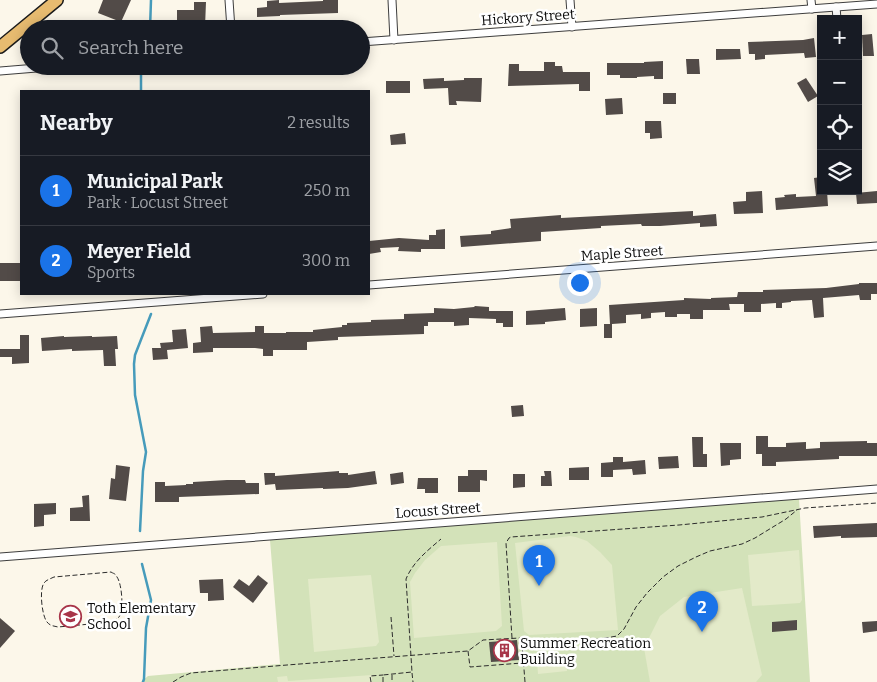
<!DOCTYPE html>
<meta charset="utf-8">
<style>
:root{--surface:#171b24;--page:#20242c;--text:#f1f3f6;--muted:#9ea1a6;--line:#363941;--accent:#1a73e8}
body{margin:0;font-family:Bitter,serif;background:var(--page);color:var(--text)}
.controls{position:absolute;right:15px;top:15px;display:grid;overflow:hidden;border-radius:0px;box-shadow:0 2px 12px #0003}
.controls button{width:45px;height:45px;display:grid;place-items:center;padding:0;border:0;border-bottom:1px solid var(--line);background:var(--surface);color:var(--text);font:25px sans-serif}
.you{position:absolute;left:579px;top:282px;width:18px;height:18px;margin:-12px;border:4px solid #fff;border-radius:50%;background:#1a73e8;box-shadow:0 0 0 8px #1a73e833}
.badge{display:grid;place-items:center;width:32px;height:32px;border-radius:50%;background:var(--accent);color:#fff;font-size:16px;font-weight:700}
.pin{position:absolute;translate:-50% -41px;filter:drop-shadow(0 1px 2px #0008)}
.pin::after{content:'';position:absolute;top:26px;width:18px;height:15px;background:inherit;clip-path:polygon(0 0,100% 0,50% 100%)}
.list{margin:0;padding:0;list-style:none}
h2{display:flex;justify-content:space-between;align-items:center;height:65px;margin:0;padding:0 20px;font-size:21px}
h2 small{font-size:16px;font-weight:400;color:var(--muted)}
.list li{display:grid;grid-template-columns:32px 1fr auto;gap:15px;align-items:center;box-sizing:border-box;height:70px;padding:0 20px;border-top:1px solid var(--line)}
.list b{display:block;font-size:19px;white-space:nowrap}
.list p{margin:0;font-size:16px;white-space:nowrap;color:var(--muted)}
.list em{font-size:16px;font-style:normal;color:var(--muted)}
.icon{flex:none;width:28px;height:28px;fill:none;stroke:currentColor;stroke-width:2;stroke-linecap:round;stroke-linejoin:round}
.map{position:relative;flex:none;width:877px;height:682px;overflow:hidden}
.search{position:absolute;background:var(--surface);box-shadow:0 2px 12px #0003;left:20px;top:20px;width:350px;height:55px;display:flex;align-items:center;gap:12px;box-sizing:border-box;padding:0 18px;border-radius:28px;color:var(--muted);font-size:19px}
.panel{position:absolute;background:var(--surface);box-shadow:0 2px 12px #0003;left:20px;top:90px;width:350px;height:205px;border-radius:0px}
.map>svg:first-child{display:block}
</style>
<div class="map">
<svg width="877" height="682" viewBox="0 0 877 682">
<rect width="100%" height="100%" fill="#fcf7ea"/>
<polygon fill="#d3e2b9" points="799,499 810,682 141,682 148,676 280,664 270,540"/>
<g fill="#e3eac9">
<polygon points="570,536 576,537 587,541 600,552 612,565 618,630 529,635 524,631 515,543"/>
<polygon points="497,542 502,626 496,631 414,638 410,582 415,573 425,560 441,546"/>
<polygon points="799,550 802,600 800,603 752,606 748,555"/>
<polygon points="371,575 379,642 376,646 314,652 308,579"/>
<polygon points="742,588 762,675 756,682 650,682 644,648 660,616 684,597"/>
<polygon points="566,658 567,671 538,674 537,660"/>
<polygon points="372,675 372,682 278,682 277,677 287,676 288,681"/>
</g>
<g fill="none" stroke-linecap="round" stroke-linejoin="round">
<g stroke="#469bbb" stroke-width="2.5">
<polyline points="150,29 151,0"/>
<polyline points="141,75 141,91"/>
<polyline points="140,531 143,471 146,452 135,395 134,364 135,355 151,314"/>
<polyline points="142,564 151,600 146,628 144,679 143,682"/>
</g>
</g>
<g fill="#524b48">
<polygon points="103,0 131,0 121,22 98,13"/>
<polygon points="279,0 279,3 323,1 323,0 338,0 338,13 280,15 280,16 257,17 257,8 267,7 267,1"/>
<polygon points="194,2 206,2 205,27 177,26 177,10 194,10"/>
<polygon points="872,34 874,56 863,56 862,35"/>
<polygon points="814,38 816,57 805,58 804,53 765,55 765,59 755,60 755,54 749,54 748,42 803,40"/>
<polygon points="716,49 740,49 741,59 716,60"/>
<polygon points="686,59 699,59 700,74 687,74"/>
<polygon points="663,61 663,79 654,79 654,76 637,77 637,78 620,78 620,75 607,75 607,63 644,63 644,62"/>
<polygon points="544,62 555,62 555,66 562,66 563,72 590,72 590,91 579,91 579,84 508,86 509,64 519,64 519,71 544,71"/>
<polygon points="444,78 444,81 464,80 464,78 482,78 481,102 456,101 457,105 449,105 448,88 424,89 423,79"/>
<polygon points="806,78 818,96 808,102 797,83"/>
<rect x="386" y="81" width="24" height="12"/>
<rect x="663" y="93" width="13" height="11"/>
<polygon points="622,98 623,114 606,115 605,99"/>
<polygon points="645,121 661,121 662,138 650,139 650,133 645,133"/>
<polygon points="405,133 406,144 391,145 390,135"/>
<polygon points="821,177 821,191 827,191 828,206 776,210 775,198 785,197 784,195 796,194 796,197 816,196 814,178"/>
<polygon points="762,191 763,213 734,214 733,202 746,201 746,192"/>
<polygon points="877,191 877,203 857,204 856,193"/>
<polygon points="693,211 693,216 716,214 717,226 700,227 700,223 660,226 642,226 641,224 601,226 601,228 541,232 541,241 461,247 460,236 491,234 491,231 511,228 510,219 561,215 561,218"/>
<polygon points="445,229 445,249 421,249 421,252 398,251 399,247 380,248 381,252 369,254 369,241 399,238 429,240 429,235 436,235 436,230"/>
<rect x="0" y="263" width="20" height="18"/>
<polygon points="859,283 877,283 877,294 871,294 871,300 860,300 859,295 823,298 824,317 814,318 812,300 791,301 791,302 782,303 782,308 776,308 776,303 761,304 761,312 744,312 744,304 729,304 730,310 703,310 703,319 690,319 690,314 677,314 677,317 665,317 665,312 651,313 651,318 641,319 641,314 626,315 626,323 612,324 612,338 604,338 604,324 610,324 609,305 684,300 684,298 711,299 711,298 737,297 738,292 763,292 763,290 826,288 859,284"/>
<polygon points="475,306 489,307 489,311 513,311 513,327 503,327 503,323 496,323 496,319 469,318 469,325 454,326 454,322 428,322 428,326 424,326 424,334 338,337 338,340 307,342 307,350 273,350 273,356 263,356 263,349 255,348 213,348 213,352 193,353 193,343 201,342 200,327 212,326 213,333 255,332 255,326 264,326 264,333 286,333 286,332 313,332 313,330 342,327 342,325 347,325 347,323 371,322 371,320 404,319 404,314 434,313 434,308 454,309 474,307"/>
<polygon points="565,308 566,320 545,322 545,324 526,325 526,311"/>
<polygon points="597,308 597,326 580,327 580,309"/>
<polygon points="186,329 188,348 167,350 168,359 153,360 152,348 161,348 160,343 173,342 172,330"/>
<polygon points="20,335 29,335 29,363 12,364 12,357 0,357 0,349 20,349"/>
<polygon points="64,336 64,337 92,336 92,337 117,336 118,349 115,349 116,366 104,366 103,350 72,351 72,349 42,351 41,338"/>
<polygon points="523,405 524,416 512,417 511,406"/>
<polygon points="756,436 768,436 768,447 786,447 786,443 806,442 806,449 820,448 820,442 867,441 867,443 877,443 877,456 839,456 839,459 776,462 776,466 762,466 762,454 756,454"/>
<polygon points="692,437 703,437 703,454 707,454 707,467 693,467"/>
<polygon points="720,443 741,443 741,459 730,460 730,465 721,466"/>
<polygon points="678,456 679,468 659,469 658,457"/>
<polygon points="613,457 623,457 623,462 645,460 646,474 633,475 632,469 613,470 613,477 601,477 601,463 613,462"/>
<polygon points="116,465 130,467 126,501 109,499 111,478 115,479"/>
<polygon points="589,467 589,480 569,480 569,468"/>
<polygon points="468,470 487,470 487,481 480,480 480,492 458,492 458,476 468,476"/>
<polygon points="339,471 339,473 348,473 348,475 375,471 377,484 348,488 323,489 323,488 276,490 275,484 265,485 264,473 275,473 275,476"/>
<polygon points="544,471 551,471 552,486 541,486 541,476 545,476"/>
<polygon points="403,472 404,483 391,485 390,474"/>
<polygon points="513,474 525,474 525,487 513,488"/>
<polygon points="418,478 438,478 438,493 425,493 425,489 417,489"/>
<polygon points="227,480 245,480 246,483 259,483 259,494 179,497 179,502 155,502 155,482 165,482 165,486 186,485 186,484 193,484 193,482"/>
<polygon points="89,495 90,521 70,521 70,508 83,507 82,496"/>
<polygon points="56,503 56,514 44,515 44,526 34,527 34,504"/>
<polygon points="877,523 877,537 841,538 841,536 814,538 813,526"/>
<polygon points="258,575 268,583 253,603 233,587 239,579 249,586"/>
<polygon points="223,579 224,600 208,601 208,593 200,593 199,580"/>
<polygon points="0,618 15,631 0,648"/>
<polygon points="797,620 797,630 772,632 772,622"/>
<polygon points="877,621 877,631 863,633 862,622"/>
<polygon points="517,640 519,660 491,662 489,642"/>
</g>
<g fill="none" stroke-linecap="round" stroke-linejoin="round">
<defs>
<g id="street">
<polyline points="229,0 231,29"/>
<polyline points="392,0 394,40"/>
<polyline points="570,0 572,27"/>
<polyline points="811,0 812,9"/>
<polyline points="836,7 837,19"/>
<polyline points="361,42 877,4"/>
<polyline points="0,71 61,66"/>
<polyline points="369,285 877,246"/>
<polyline points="0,314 263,294"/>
<polyline points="0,557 877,489"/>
</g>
<polyline id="primary" points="0,47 57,0"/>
</defs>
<use href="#street" stroke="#3d3d3d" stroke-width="9"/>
<use href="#primary" stroke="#1b1b1b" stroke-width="14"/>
<g stroke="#2c2c2c" stroke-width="1" stroke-dasharray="5 2.5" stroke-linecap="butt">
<path d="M111 572C114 574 115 573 117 577 122 584 124 610 119 617 116 620 115 620 112 622L58 627C54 626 50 626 47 622 42 616 39 590 44 583 46 580 50 579 54 577Z"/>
<polyline points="391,617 394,656"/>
<polyline points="512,638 506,543 509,538 511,537 679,525 762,517 805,508 877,503"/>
<polyline points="468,651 470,667 522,663"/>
<polyline points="412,673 413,682"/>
<polyline points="392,675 392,682"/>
<polyline points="173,682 181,677 191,673 287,665 468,651 483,640 520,638 522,644"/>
<polyline points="371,682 370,676 383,675"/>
<path d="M383 682V675L412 672 406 579C413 562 427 551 441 539"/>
<polyline points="525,682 522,644 600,639 617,636 624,629 636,607 647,593 663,577 678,566 696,557 710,551 742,544 755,538 786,519 797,510"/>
</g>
<use href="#street" stroke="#fff" stroke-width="7"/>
<use href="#primary" stroke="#e7bb70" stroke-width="11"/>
</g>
<defs>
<symbol id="school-ring" viewBox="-11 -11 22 22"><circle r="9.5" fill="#fff" stroke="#a83549" stroke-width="1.5"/><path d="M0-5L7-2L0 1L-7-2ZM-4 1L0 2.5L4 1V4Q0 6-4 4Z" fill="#a83549"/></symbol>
<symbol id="building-ring" viewBox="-11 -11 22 22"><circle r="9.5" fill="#fff" stroke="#a83549" stroke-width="1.5"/><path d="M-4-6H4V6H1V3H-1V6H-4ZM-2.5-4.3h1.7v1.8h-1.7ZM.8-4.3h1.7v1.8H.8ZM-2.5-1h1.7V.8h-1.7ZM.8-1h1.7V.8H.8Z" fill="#a83549"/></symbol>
</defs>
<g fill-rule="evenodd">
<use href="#school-ring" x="58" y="604" width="25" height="25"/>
<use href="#building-ring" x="492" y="638" width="25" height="25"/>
</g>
<g text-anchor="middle" stroke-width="5" stroke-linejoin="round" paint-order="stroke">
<g font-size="14" fill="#0a0a0a" stroke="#fff">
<text transform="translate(528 17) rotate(-4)" y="5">Hickory Street</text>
<text transform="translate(622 253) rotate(-4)" y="5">Maple Street</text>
<text transform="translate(438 510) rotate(-4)" y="5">Locust Street</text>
</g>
<g font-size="14" fill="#0a0a0a" stroke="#fff" text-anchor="start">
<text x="87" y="613">Toth Elementary<tspan x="87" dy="16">School</tspan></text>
<text x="520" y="648">Summer Recreation<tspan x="520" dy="16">Building</tspan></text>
</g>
</g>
</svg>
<div class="controls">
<button>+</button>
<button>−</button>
<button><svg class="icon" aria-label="locate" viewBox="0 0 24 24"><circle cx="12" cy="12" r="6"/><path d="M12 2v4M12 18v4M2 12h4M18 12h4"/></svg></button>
<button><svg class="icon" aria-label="layers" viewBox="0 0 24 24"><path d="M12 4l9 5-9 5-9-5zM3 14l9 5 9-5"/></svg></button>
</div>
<div class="you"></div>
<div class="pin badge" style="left:539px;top:586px">1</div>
<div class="pin badge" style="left:702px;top:632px">2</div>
<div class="search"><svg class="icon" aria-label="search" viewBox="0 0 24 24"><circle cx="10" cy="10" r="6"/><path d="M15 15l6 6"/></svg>Search here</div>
<section class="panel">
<h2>Nearby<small>2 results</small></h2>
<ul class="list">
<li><span class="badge">1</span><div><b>Municipal Park</b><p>Park · Locust Street</p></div><em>250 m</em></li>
<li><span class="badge">2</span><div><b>Meyer Field</b><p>Sports</p></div><em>300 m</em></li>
</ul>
</section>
</div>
